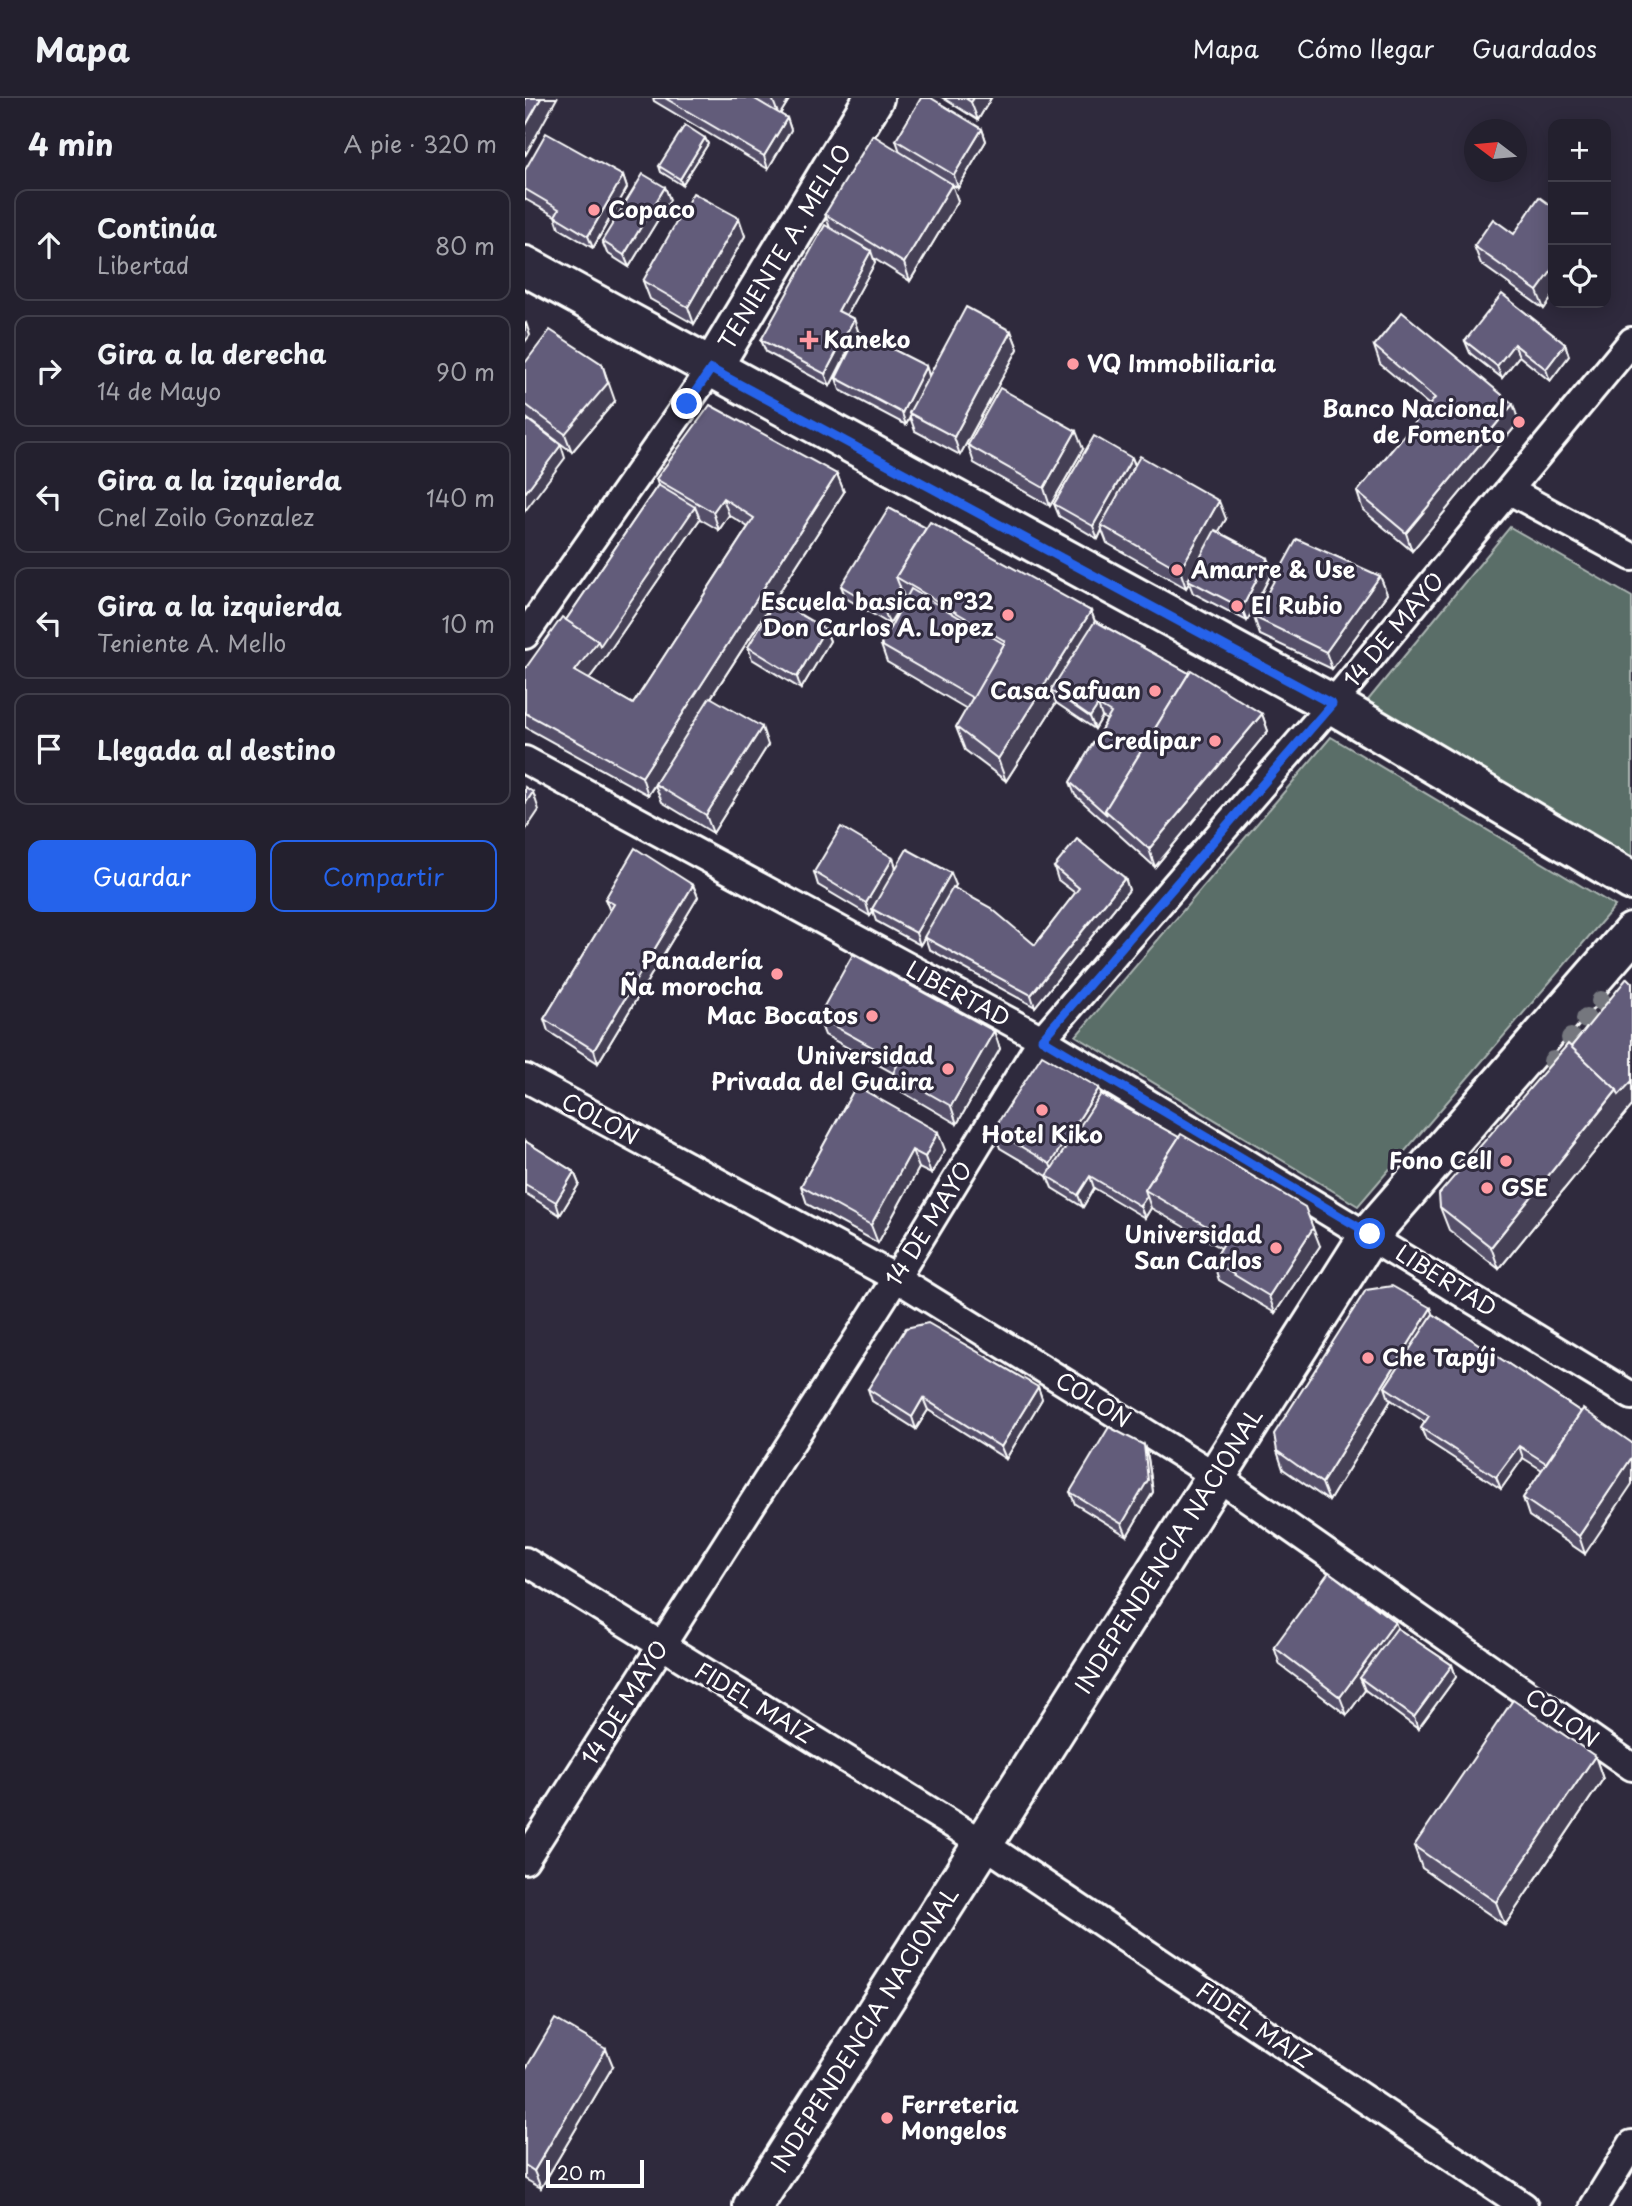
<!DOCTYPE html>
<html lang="es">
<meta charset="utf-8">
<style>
:root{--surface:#23202e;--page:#2b2836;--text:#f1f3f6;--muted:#a3a3aa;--line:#403e4a;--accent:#2563eb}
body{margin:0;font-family:"Playpen Sans",sans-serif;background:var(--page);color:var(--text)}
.controls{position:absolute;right:21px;top:21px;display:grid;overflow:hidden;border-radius:14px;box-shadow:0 4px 18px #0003}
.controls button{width:63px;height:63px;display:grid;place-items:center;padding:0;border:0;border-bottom:2px solid var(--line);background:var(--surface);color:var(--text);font:35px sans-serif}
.compass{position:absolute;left:939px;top:21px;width:63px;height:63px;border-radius:50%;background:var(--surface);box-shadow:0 4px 18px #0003;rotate:286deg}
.scale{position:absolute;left:21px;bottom:18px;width:98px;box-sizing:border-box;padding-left:7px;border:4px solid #fff;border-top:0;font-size:19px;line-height:24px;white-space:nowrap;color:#fff;-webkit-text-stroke:5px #2f2a3d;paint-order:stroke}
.stop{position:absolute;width:21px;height:21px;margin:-16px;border:5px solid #2563eb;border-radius:50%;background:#fff}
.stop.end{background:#2563eb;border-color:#fff;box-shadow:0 2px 7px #0008}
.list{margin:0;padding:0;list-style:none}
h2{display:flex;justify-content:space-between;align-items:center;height:91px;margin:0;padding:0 28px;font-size:30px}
h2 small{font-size:23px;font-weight:400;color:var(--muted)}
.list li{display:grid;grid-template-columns:46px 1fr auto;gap:21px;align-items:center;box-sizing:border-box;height:112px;margin:0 14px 14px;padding:0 14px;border:2px solid var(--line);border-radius:14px}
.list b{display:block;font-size:26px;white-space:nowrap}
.list p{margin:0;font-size:23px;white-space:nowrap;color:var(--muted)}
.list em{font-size:23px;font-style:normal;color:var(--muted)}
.actions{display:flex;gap:14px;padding:21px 28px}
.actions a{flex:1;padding:16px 0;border:2px solid var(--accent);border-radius:14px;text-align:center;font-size:24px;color:var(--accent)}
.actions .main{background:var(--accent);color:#fff}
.icon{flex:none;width:38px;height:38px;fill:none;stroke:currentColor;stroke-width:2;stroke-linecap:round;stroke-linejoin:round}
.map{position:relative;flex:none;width:1107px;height:2108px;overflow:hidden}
header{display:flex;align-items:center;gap:42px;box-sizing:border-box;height:98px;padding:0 35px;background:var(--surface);border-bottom:2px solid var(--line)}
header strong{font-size:33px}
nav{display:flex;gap:38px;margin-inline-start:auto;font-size:24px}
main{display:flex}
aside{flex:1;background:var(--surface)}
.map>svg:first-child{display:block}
</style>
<header>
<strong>Mapa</strong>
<nav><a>Mapa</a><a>Cómo llegar</a><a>Guardados</a></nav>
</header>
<main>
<aside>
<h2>4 min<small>A pie · 320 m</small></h2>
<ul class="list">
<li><svg class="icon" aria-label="ahead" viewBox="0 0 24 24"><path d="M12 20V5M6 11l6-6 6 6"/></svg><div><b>Continúa</b><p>Libertad</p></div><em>80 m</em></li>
<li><svg class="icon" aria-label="right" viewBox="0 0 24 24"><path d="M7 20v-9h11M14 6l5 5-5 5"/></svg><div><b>Gira a la derecha</b><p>14 de Mayo</p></div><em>90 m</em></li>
<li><svg class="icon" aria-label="left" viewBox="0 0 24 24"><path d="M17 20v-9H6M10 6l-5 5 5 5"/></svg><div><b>Gira a la izquierda</b><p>Cnel Zoilo Gonzalez</p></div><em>140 m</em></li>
<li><svg class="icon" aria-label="left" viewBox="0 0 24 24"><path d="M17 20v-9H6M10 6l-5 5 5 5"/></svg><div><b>Gira a la izquierda</b><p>Teniente A. Mello</p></div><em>10 m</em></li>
<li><svg class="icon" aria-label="arrive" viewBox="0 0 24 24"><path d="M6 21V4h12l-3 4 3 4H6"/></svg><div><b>Llegada al destino</b></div></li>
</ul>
<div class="actions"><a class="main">Guardar</a><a>Compartir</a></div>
</aside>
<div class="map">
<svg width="1107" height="2108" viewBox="0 0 1107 2108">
<rect width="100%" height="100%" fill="#2f2a3d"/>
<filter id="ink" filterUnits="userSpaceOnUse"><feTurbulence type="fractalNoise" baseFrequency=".0143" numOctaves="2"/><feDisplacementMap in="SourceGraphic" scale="14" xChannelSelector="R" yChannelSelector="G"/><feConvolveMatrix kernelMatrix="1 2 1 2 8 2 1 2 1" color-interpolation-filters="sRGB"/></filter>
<g filter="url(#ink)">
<g fill="#5a6e67" stroke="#acb6b3" stroke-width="2">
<polygon points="985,429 1107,499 1107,761 839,607"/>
<polygon points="806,639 1090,808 833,1108 551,938"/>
</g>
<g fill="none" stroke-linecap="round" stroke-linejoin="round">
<defs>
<g id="street">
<polyline points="985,393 1107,459"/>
<polyline points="0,537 186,271"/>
<polyline points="0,662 517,941 1107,1298"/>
<polyline points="0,980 371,1180 691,1378 1107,1669"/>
<polyline points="0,1463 459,1746 999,2108"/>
<polyline points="0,1762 371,1180 517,941 807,606 1107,243"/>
<polyline points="1069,2108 1107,2046"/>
</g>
<g id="secondary">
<polyline points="0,168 807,606 1107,783"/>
<polyline points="186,271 349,0"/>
<polyline points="228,2108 845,1136 1107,835"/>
</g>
</defs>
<use href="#street" stroke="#fff" stroke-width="32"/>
<use href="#secondary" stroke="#fff" stroke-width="44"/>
<use href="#street" stroke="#2f2a3d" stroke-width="26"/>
<use href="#secondary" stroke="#2f2a3d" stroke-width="38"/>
</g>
<g fill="#74777e">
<circle cx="1076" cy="903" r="10"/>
<circle cx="1061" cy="921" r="10"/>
<circle cx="1046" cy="940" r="10"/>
<circle cx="1028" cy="963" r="10"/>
</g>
<g fill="#544f69" stroke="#fff" stroke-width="2" fill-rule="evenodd">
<polygon points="128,0 265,0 255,16 262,20 266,32 243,71 129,3"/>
<polygon points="418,0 466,0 453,22"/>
<polygon points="457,31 461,43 433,90 417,80 433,103 385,183 348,160 350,165 321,217 329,221 333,233 305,288 241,254 236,242 305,130 300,116 375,54 371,42"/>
<polygon points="180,40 183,46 157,87 136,74 134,68"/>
<polygon points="0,72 98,78 102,90 68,150 34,130 30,118 0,101"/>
<polygon points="140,89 145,102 104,169 82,155 77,143"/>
<polygon points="1028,109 1028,198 1019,211 956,166 949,148 989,136"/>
<polygon points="220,138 169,226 125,201 118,183"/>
<polygon points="486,233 493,251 435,357 390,333 385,319 381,327 315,292 311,280 401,268 404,277"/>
<polygon points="940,243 1040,246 1044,258 1025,283 994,258 977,280 945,255"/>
<polygon points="849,248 994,324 887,453 838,412 832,394 904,307 855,266"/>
<polygon points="0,265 90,303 47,354 0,319"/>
<polygon points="443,347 558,351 525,408 449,365"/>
<polygon points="607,360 610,367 701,421 693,434 748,472 722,523 668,495 664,485 661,490 582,445 577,432 573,441 534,418 529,406"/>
<path d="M312 376 319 394 186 600 243 647 188 735 137 704 130 687 123 697 0 629V571L41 522 133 387 131 381ZM204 417 223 429 108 606 64 581 79 561 175 421 194 432Z"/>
<polygon points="401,430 566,513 570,523 737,616 743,633 630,769 550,697 545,684 582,622 577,619 570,631 531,605 481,683 440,652 431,629 442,611 362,564 356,547 380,502 364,526 321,500 316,488"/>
<polygon points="855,478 862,496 807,571 735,537 729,519"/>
<polygon points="300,531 305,543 276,591 227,561 223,549"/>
<polygon points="368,760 371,769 431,787 429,790 510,847 550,795 533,782 529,769 600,780 604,792 510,909 404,851 400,839 395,847 351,823 348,814 345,818 293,787 289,774"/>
<polygon points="168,787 173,799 73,965 23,933 19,921 85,813 80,801"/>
<polygon points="1107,885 1107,1008 974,1171 924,1132 915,1109 1046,949"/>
<polygon points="293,919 469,933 475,951 432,1026 374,992 368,975 300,937"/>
<polygon points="331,988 420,1052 406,1076 394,1070 353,1145 282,1106 276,1088"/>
<polygon points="574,990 576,996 795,1148 750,1215 694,1182 688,1164 696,1150 626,1110 620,1120 569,1090 558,1109 527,1090 522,1078 475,1050 468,1032"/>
<polygon points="0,1043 49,1074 54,1086 35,1117 0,1095"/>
<polygon points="906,1210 908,1216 1056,1314 1060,1456 1004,1418 998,1400 1017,1372 998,1360 976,1391 901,1342 896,1330 900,1324 866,1302 804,1403 758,1371 752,1353"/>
<polygon points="513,1289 517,1301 481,1361 403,1312 391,1331 347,1303 343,1291"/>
<polygon points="619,1347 623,1360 628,1394 602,1438 550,1406 545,1394"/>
<polygon points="870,1524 872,1530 927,1567 931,1579 893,1631 840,1592 822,1617 755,1567 749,1549"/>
<polygon points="1070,1658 1078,1681 980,1827 897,1770 889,1748"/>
<polygon points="88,1968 16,2090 0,2081 0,1972"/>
</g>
<g fill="#454055" stroke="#fff" stroke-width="2">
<polygon points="16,0 32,0 0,58 0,29"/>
<polygon points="247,0 265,0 254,18"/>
<polygon points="449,0 466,0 453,22 446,4"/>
<polygon points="262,20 266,32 243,71 239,58"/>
<polygon points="457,31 461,43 433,90 429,77"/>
<polygon points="180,40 183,46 157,87 155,81"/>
<polygon points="98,78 102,90 68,150 63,138"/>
<polygon points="427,86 433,103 385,183 379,165"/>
<polygon points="140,89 145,102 104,169 99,157"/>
<polygon points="214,120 220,138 169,226 163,209"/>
<polygon points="346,153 350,165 317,225 313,213"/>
<polygon points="1028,171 1028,198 1019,211 1012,193"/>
<polygon points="329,221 333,233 305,288 300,276"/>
<polygon points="1,225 5,237 0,244 0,226"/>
<polygon points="486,233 493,251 435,357 429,339"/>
<polygon points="989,246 994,258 977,280 972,268"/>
<polygon points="1040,246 1044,258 1025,283 1021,271"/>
<polygon points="77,266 90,303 47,354 40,336"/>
<polygon points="401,268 405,281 384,315 385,319 381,327 377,315"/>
<polygon points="988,306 994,324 887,453 881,435"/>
<polygon points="551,333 558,351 525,408 519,390"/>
<polygon points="36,347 40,360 0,413 0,395"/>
<polygon points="607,360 612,372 576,427 577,432 573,441 568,428"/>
<polygon points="312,376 319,394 123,697 117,679"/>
<polygon points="198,400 204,417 194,432 188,414"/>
<polygon points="694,403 701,421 665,483 663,482 664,485 661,490 655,472"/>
<polygon points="170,409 175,421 79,561 56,591 50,573"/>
<polygon points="743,460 748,472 722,523 717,510"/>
<polygon points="855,478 862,496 807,571 801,554"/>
<polygon points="375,489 380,501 364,526 360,514"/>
<polygon points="566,513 574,535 526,592 531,605 481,683 473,661"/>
<polygon points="300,531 305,543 276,591 272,579"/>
<polygon points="573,607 577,619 570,631 565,619"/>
<polygon points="737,616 743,633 630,769 624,751"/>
<polygon points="237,629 243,647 188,735 181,717"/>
<polygon points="8,694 14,712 0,733 0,706"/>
<polygon points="368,760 372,773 347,811 348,814 345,818 341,805"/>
<polygon points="426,775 431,787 395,847 391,835"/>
<polygon points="600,780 604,792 510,909 506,897"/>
<polygon points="168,787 173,799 73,965 69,952"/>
<polygon points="469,933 475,951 432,1026 426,1008"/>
<polygon points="1107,982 1107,1008 974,1171 966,1149 1092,992"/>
<polygon points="574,990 581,1008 532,1084 525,1066"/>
<polygon points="413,1034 420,1052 406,1076 400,1059"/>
<polygon points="387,1052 394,1070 353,1145 346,1127"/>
<polygon points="49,1074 54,1086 35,1117 31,1104"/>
<polygon points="565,1078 569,1090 558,1109 553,1097"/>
<polygon points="622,1098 626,1110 620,1120 615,1108"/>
<polygon points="788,1130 795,1148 750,1215 744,1198"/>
<polygon points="906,1210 913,1228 860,1289 864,1301 866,1302 804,1403 797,1385"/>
<polygon points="513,1289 517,1301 481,1361 476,1349"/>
<polygon points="398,1300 403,1312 391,1331 387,1319"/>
<polygon points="619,1347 623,1360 628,1394 602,1438 597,1426"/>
<polygon points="994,1348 998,1360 976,1391 971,1379"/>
<polygon points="1107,1359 1107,1386 1060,1456 1054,1438"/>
<polygon points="870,1524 877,1542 835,1580 840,1592 822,1617 815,1599"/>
<polygon points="927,1567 931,1579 893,1631 889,1619"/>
<polygon points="1070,1658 1078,1681 980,1827 971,1804"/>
<polygon points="81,1951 88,1968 16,2090 9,2073"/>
</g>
<g fill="#625c7a" stroke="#fff" stroke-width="2">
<polygon points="0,0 16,0 0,29"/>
<polygon points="140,0 228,0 262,20 239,58"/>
<polygon points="396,0 406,0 457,31 429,77 371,42"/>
<polygon points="440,0 449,0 446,4"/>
<polygon points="160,27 180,40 155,81 134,68"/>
<polygon points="21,35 98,78 63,138 30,118 34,111 0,91 0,72"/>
<polygon points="348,37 427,86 379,165 300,116"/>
<polygon points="118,76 140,89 99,157 77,143"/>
<polygon points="168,95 214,120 163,209 118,183"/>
<polygon points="1014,99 1028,109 1028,171 1012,193 949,148 968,121 989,136"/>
<polygon points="300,127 346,153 313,213 329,221 300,276 236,242"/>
<polygon points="977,196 1040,246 1021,271 989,246 972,268 940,243"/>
<polygon points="441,209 486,233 429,339 384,315"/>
<polygon points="877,214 988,306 881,435 832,394 910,300 849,248"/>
<polygon points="25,232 77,266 83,285 40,336 0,306 0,265"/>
<polygon points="334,234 401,268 377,315 311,280"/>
<polygon points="475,290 551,333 519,390 443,347"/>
<polygon points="185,307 312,376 117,679 0,615 0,571 37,519 73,543 50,573 108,606 229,420 198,400 188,414 131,381"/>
<polygon points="3,322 36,347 0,395 0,326"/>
<polygon points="569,338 607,360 568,428 529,406"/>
<polygon points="615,358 694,403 655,472 576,427"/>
<polygon points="133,387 170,409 75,548 73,543 41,522"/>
<polygon points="364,410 401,430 371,479 375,489 360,514 316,488"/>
<polygon points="405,424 566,513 473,661 431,629 480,543 371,479"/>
<polygon points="690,432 743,460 717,510 663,482"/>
<polygon points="772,441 855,478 801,554 729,519"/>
<polygon points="386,491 479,546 448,600 356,547"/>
<polygon points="251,502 300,531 272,579 223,549"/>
<polygon points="570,523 664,575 580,712 582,717 545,684 586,615 573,607 565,619 526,592"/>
<polygon points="666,572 737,616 624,751 580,712"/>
<polygon points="185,599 237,629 181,717 130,686"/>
<polygon points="0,689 8,694 0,706"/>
<polygon points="316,729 368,760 341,805 289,774"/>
<polygon points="552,741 600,780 506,897 399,839 428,789 466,810 510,847 554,790 529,769"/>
<polygon points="110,750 168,787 69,952 19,921 89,806 80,801"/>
<polygon points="382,751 426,775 391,835 347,811"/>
<polygon points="328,856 469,933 426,1008 368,975 374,964 293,919"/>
<polygon points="1102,880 1107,885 1107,983 1094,997 1092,992 1046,949"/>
<polygon points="1043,946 1092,992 966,1149 915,1109 914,1096"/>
<polygon points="517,957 574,990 525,1066 468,1032"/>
<polygon points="331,988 413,1034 400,1059 387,1052 346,1127 276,1088"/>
<polygon points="576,996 654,1039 620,1092 622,1098 615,1108 565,1078 553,1097 522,1078"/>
<polygon points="656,1036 780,1109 788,1130 744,1198 688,1164 702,1140 620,1092"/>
<polygon points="0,1043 49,1074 31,1104 0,1086"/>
<polygon points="867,1188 906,1210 797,1385 752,1353 749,1336 841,1192"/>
<polygon points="908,1216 1056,1314 1021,1365 994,1348 971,1379 896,1330 904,1318 860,1289"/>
<polygon points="403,1225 513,1289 476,1349 398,1300 387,1319 343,1291 381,1230"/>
<polygon points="1058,1311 1107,1345 1107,1359 1054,1438 998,1400"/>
<polygon points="584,1329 619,1347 623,1382 597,1426 545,1394"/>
<polygon points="804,1474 870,1524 815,1599 749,1549"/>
<polygon points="872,1530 927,1567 889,1619 835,1580"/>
<polygon points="988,1602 1070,1658 971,1804 889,1748"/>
<polygon points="30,1921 81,1951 9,2073 0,2067 0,1972"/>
</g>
</g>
<g fill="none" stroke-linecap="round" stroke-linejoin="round" filter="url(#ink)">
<polyline stroke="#2563eb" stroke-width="9" points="162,306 186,271 807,606 517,941 845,1136"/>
</g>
<g fill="#ff9aa2" stroke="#2f2a3d" stroke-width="2.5">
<circle cx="69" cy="112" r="7"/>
<path d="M280.5 231.5h7v7h7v7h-7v7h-7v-7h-7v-7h7z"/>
<circle cx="548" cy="266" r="7"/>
<circle cx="994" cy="324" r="7"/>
<circle cx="652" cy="472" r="7"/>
<circle cx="712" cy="508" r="7"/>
<circle cx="483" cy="517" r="7"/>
<circle cx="630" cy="593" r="7"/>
<circle cx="690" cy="643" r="7"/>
<circle cx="252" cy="876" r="7"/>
<circle cx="347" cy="918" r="7"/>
<circle cx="423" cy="971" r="7"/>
<circle cx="517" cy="1012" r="7"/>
<circle cx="981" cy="1063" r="7"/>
<circle cx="962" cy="1090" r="7"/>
<circle cx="751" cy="1150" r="7"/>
<circle cx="843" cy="1260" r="7"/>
<circle cx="362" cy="2020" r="7"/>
</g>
<g text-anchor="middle" stroke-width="6" stroke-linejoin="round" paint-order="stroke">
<g font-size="23" font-weight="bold" fill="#fff" stroke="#2f2a3d" text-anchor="end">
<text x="83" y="120" text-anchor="start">Copaco</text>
<text x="298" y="250" text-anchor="start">Kaneko</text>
<text x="562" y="274" text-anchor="start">VQ Immobiliaria</text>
<text x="980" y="319">Banco Nacional<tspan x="980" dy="26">de Fomento</tspan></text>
<text x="666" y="480" text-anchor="start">Amarre &amp; Use</text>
<text x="469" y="512">Escuela basica n°32<tspan x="469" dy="26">Don Carlos A. Lopez</tspan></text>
<text x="726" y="516" text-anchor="start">El Rubio</text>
<text x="616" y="601">Casa Safuan</text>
<text x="676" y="651">Credipar</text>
<text x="238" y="871">Panadería<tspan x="238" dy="26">Ña morocha</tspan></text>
<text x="333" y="926">Mac Bocatos</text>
<text x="409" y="966">Universidad<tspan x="409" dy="26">Privada del Guaira</tspan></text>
<text x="517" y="1045" text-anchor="middle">Hotel Kiko</text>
<text x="967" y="1071">Fono Cell</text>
<text x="976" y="1098" text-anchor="start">GSE</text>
<text x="737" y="1145">Universidad<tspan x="737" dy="26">San Carlos</tspan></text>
<text x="857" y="1268" text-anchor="start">Che Tapýi</text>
<text x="376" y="2015" text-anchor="start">Ferreteria<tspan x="376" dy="26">Mongelos</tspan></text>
</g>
<g font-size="23" fill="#fff" stroke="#2f2a3d">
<text transform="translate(260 149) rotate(-59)" y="8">TENIENTE A. MELLO</text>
<text transform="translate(869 532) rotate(-50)" y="8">14 DE MAYO</text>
<text transform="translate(433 896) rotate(28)" y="8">LIBERTAD</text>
<text transform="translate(75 1021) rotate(28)" y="8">COLON</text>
<text transform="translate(404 1126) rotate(-58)" y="8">14 DE MAYO</text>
<text transform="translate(921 1183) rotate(32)" y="8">LIBERTAD</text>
<text transform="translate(568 1302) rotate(32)" y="8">COLON</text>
<text transform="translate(644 1453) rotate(-58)" y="8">INDEPENDENCIA NACIONAL</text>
<text transform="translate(100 1605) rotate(-58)" y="8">14 DE MAYO</text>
<text transform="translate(229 1605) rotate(31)" y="8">FIDEL MAIZ</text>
<text transform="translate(1037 1620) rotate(35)" y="8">COLON</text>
<text transform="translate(729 1927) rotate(34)" y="8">FIDEL MAIZ</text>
<text transform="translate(340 1932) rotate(-58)" y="8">INDEPENDENCIA NACIONAL</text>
</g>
</g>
</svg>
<div class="controls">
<button>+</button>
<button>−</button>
<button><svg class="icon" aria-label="locate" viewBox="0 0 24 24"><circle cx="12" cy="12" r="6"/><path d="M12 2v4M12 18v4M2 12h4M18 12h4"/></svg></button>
</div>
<svg class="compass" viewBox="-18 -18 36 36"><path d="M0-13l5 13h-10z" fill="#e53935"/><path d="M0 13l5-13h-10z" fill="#a3a3aa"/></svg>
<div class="scale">20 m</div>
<div class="stop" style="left:845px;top:1136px"></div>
<div class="stop end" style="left:162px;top:306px"></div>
</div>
</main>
